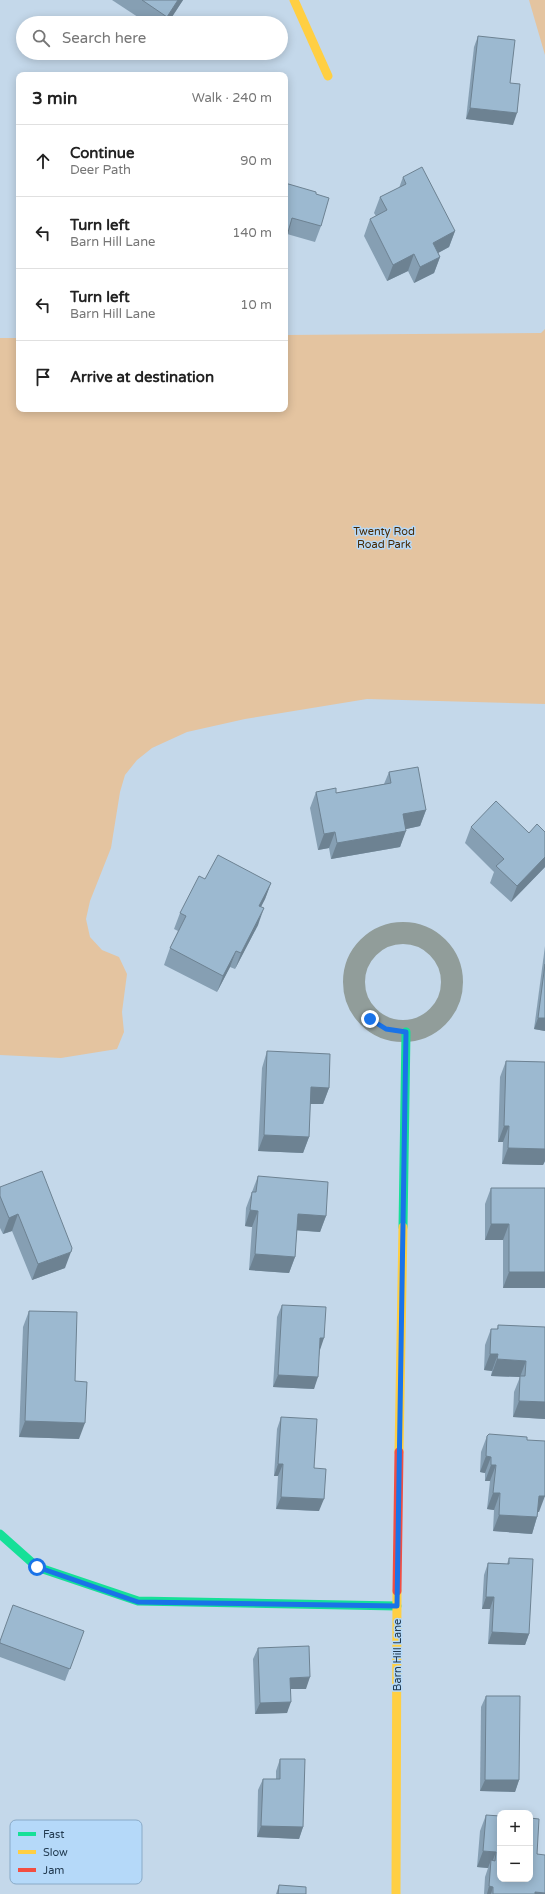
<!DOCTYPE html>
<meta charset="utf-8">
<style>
:root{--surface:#fff;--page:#f6f6f6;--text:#222;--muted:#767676;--line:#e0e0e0}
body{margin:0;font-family:"Varela Round",sans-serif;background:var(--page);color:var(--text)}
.controls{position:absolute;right:12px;bottom:12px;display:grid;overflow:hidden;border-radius:8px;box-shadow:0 2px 10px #0003}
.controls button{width:36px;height:36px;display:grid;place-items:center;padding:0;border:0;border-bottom:1px solid var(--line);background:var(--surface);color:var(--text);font:20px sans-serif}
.stop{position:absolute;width:12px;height:12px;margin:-9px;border:3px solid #1a73e8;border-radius:50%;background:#fff}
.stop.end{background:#1a73e8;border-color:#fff;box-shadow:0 1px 4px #0008}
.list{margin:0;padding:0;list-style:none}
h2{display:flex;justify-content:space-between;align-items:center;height:52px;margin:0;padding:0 16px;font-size:17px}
h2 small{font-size:13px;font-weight:400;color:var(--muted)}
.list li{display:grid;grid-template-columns:26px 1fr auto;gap:12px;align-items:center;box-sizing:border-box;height:72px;padding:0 16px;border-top:1px solid var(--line)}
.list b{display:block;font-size:15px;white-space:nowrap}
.list p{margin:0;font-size:13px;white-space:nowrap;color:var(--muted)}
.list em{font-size:13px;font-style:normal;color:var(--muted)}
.icon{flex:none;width:22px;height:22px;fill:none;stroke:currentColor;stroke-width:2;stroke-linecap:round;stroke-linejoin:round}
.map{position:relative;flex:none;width:545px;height:1894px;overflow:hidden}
.search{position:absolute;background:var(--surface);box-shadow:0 2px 10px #0003;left:16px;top:16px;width:272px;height:44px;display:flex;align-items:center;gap:10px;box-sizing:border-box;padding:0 14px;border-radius:22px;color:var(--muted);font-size:15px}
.panel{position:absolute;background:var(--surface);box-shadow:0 2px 10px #0003;left:16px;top:72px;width:272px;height:340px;border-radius:8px}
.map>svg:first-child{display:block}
</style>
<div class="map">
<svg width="545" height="1894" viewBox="0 0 545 1894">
<rect width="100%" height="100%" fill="#c4d8ea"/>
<g fill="#e4c4a0">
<polygon points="529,0 545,0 545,55"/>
<polygon points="545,329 545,704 367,699 245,719 187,732 152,748 137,760 125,775 120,792 111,848 90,901 86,919 90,937 102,950 119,957 127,974 122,1012 124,1032 117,1049 61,1058 0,1055 0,338 19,338 19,409 285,409 285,335 541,333"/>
</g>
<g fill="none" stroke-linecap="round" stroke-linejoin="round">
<circle stroke="#919d9a" stroke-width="22" cx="403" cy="982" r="49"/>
<g stroke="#16e098" stroke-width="9">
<polyline points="403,1227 406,1032"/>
<polyline points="0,1534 37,1567 138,1601 397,1606"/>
</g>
<g stroke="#ffcf43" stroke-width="9">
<polyline points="294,0 328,76"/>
<polyline points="399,1452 403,1227"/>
<polyline points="396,1894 397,1591"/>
</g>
<polyline stroke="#f24e42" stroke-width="9" points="397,1591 399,1452"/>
</g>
<g fill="#869fb3">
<polygon points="112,0 183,0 168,23 147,23"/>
<polygon points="478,36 510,83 513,125 466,119 474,47"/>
<polygon points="403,177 455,231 449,247 438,253 440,257 434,273 414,283 408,271 387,281 364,236 370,219 376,216 374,213 380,197 399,188"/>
<polygon points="285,183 316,194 321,226 315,242 287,234"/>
<polygon points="389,772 426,810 420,826 406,829 400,847 331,859 329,848 318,850 310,808 316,792 336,793 384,784"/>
<polygon points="471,827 529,833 545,832 545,867 511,902 490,883 494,872 465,843"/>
<polygon points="205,879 271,883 265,899 261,907 258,925 235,969 230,967 217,992 164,965 170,948 178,931 174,929 180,913"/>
<polygon points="545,946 545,1031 534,1029"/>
<polygon points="267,1051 329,1088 323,1104 310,1104 309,1137 303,1153 258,1151 262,1068"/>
<polygon points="506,1061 545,1062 545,1161 543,1165 502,1164 503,1142 498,1142 500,1077"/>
<polygon points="258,1176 326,1216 320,1232 297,1230 295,1257 289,1273 249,1270 252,1227 245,1226 246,1208"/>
<polygon points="0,1187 65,1268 32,1280 12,1231 3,1234 0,1228"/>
<polygon points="491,1188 545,1188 545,1288 503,1288 503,1240 485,1240 485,1204"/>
<polygon points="282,1305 320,1350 314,1389 273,1387 277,1317"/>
<polygon points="29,1311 75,1381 79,1439 19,1437 23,1327"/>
<polygon points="498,1325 545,1327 545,1419 513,1417 514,1392 520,1377 491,1376 492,1371 484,1370 485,1345 491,1329 497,1329"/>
<polygon points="281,1417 314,1468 319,1511 276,1509 278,1476 274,1476 277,1429"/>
<polygon points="487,1436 527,1440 539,1512 538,1512 537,1517 532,1534 493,1531 494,1510 487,1509 490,1481 485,1481 485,1473 480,1472 481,1452"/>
<polygon points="509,1558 529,1634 525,1645 488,1644 490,1609 482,1609 484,1575 488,1563 507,1564"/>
<polygon points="84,1631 65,1681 0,1657 0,1641"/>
<polygon points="258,1648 306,1689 291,1689 287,1713 255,1714 253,1659"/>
<polygon points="486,1696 519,1780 515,1792 480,1791 481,1707"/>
<polygon points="280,1759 303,1827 299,1839 257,1837 258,1790 263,1779 276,1779 276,1771"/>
<polygon points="486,1815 537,1854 545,1894 484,1894 485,1877 488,1868 477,1867 480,1831"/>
<polygon points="279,1885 306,1894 276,1894"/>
</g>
<g fill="#6d8292">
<polygon points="178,0 183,0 168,23 165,23 167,17"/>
<polygon points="470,108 517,113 513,125 466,119"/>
<polygon points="455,231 449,247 427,259 433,243"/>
<polygon points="414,254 408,271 387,281 393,265"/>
<polygon points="440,257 434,273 414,283 420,267"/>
<polygon points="426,810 420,826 397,831 403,814"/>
<polygon points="406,831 400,847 331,859 337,843"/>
<polygon points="335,832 329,848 318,850 324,834"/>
<polygon points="545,857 545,867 511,902 517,886"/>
<polygon points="271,883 265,899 253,922 259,906"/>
<polygon points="264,908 258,925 235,969 241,953"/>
<polygon points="236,951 230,967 217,992 223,976"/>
<polygon points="538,1018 545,1018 545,1031 534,1029"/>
<polygon points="311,1087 329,1088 323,1104 305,1104"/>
<polygon points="504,1126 509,1126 503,1142 498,1142"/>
<polygon points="264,1135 309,1137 303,1153 258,1151"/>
<polygon points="508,1148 545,1149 545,1161 543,1165 502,1164"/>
<polygon points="250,1210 258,1211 252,1227 245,1226"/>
<polygon points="18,1214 12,1231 3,1234 9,1218"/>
<polygon points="298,1214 326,1216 320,1232 292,1230"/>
<polygon points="491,1224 509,1224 503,1240 485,1240"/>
<polygon points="71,1252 65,1268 32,1280 38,1264"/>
<polygon points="255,1254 295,1257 289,1273 249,1270"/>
<polygon points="509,1272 545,1272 545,1288 503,1288"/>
<polygon points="320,1338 324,1338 320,1350"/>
<polygon points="490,1354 498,1354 492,1371 484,1370"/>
<polygon points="497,1359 526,1361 520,1377 491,1376"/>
<polygon points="278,1375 318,1377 314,1389 273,1387"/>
<polygon points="519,1401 545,1402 545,1419 513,1417"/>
<polygon points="25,1421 85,1423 79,1439 19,1437"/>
<polygon points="486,1456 491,1457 485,1473 480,1472"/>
<polygon points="278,1464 283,1464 278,1476 274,1476"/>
<polygon points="491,1465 496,1465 490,1481 485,1481"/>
<polygon points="493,1493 500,1493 494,1510 487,1509"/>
<polygon points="539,1496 545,1496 539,1512 533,1512"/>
<polygon points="281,1497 324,1499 319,1511 276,1509"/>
<polygon points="499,1515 537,1517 532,1534 493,1531"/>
<polygon points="486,1597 494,1597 490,1609 482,1609"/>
<polygon points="492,1632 529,1634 525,1645 488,1644"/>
<polygon points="310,1677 306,1689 286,1689 290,1678"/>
<polygon points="291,1702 287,1713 255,1714 260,1703"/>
<polygon points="485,1780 519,1780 515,1792 480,1791"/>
<polygon points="261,1826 303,1827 299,1839 257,1837"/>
<polygon points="483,1851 496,1852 491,1865 491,1860 488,1868 477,1867"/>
<polygon points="489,1886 493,1887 491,1894 487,1894"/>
<polygon points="535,1892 545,1893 545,1894 534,1894"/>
</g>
<g fill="#9cb9d0" stroke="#6d8292">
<polygon points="142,0 178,0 167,17"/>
<polygon points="478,36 515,40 510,83 520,84 517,113 470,108"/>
<polygon points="422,167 455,231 433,243 440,257 420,267 414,254 393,265 370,219 387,210 380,197 406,184 403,177"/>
<polygon points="285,183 316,192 316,194 329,198 321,226 292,218 285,243"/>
<polygon points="418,767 426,810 403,814 406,831 337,843 335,832 324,834 316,792 336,788 336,793 391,783 389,772"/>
<polygon points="496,801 529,833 537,824 545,832 545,857 517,886 496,866 504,859 471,827"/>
<polygon points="218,855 271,883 259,906 264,908 241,953 236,951 223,976 170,948 186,916 180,913 199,876 205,879"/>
<polygon points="545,964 545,1018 538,1018"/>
<polygon points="267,1051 330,1054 329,1088 311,1087 309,1137 264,1135"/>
<polygon points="506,1061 545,1062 545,1149 508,1148 509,1126 504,1126"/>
<polygon points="42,1171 72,1248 71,1252 38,1264 18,1214 9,1218 0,1196 0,1187"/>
<polygon points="258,1176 328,1182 326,1216 298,1214 295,1257 255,1254 258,1211 250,1210 252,1192 256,1192"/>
<polygon points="491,1188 545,1188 545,1272 509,1272 509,1224 491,1224"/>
<polygon points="282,1305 326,1307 324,1338 320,1338 318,1377 278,1375"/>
<polygon points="29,1311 77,1312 75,1381 87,1382 85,1423 25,1421"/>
<polygon points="498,1325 545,1327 545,1402 519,1401 520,1376 525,1376 526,1361 497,1359 498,1354 490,1354 491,1329 498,1329"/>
<polygon points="281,1417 317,1419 314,1468 326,1469 324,1499 281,1497 283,1464 278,1464"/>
<polygon points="489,1434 527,1437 527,1440 545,1441 545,1496 539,1496 537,1517 499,1515 500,1493 493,1493 496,1465 491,1465 491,1457 486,1456 487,1436"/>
<polygon points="509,1558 533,1559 529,1634 492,1632 494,1597 486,1597 488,1563 509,1564"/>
<polygon points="13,1605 84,1631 70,1669 0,1643 0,1641"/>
<polygon points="309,1646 310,1677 290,1678 291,1702 260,1703 258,1648"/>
<polygon points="486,1696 520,1696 519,1780 485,1780"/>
<polygon points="280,1759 305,1759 303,1827 261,1826 263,1779 280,1779"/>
<polygon points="486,1815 500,1816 500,1879 530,1879 530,1818 539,1819 537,1854 545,1855 545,1893 535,1892 535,1894 493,1894 493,1887 489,1886 491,1860 495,1861 496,1852 483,1851"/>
<polygon points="279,1885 306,1887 306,1894 278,1894"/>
</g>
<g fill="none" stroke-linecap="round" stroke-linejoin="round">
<polyline stroke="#1a73e8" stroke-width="5" points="37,1567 138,1602 397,1606 406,1032 386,1029 370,1019"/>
</g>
<g text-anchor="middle" stroke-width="3" stroke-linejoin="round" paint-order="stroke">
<g font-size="11" fill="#482800" stroke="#b5d9f9">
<text x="384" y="535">Twenty Rod<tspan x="384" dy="13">Road Park</tspan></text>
</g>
<g font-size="11" fill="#223b51" stroke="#b5d9f9">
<text transform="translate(397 1655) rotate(-90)" y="4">Barn Hill Lane</text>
</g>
</g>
<rect x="10" y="1820" width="132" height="64" rx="6" fill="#b5d9f9" stroke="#89aac7" stroke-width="1"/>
<rect x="18" y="1832" width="18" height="4" fill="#16e098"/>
<rect x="18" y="1850" width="18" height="4" fill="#ffcf43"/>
<rect x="18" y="1868" width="18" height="4" fill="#f24e42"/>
<g font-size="11" fill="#223b51">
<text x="43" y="1838">Fast</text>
<text x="43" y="1856">Slow</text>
<text x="43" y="1874">Jam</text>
</g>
</svg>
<div class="controls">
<button>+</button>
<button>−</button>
</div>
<div class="stop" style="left:37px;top:1567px"></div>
<div class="stop end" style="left:370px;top:1019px"></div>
<div class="search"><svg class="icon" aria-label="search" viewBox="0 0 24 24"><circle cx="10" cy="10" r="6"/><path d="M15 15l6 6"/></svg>Search here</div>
<section class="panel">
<h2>3 min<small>Walk · 240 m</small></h2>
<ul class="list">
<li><svg class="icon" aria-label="ahead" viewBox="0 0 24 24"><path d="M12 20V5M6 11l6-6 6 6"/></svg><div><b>Continue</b><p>Deer Path</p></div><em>90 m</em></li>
<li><svg class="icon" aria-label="left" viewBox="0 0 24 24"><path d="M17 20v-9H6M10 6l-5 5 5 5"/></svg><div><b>Turn left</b><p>Barn Hill Lane</p></div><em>140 m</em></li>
<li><svg class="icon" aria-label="left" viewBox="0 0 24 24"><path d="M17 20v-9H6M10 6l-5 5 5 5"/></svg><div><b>Turn left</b><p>Barn Hill Lane</p></div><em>10 m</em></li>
<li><svg class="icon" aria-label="arrive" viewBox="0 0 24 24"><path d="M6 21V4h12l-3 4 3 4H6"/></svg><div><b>Arrive at destination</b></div></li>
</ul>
</section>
</div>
